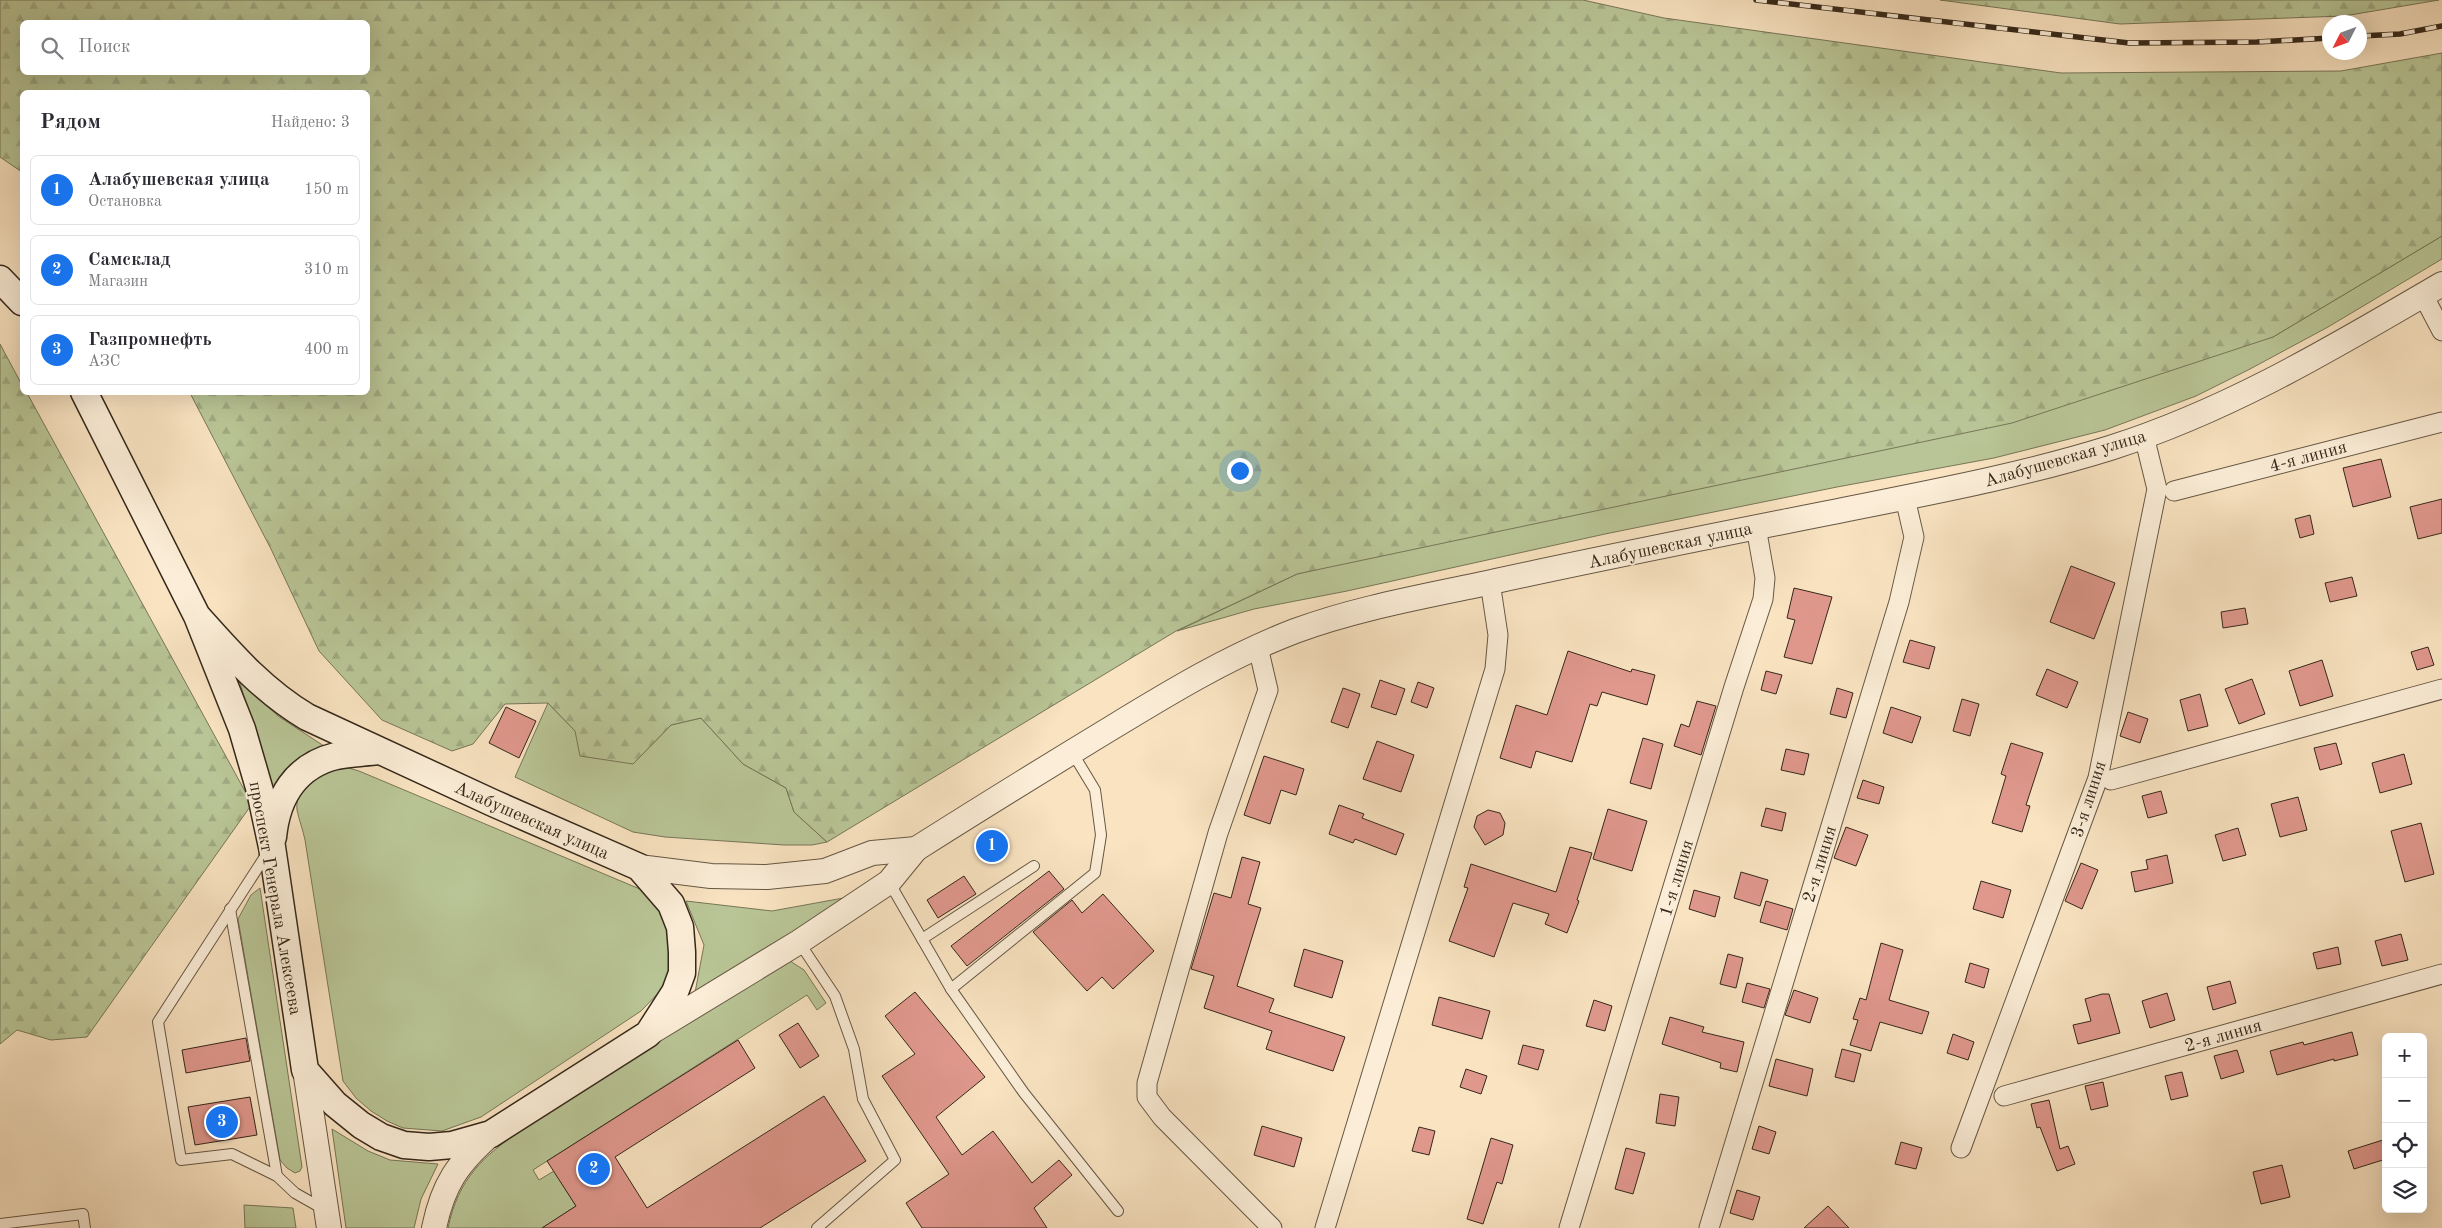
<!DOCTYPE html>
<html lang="ru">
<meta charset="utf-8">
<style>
:root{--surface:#fff;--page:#f2f2f3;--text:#2b2b33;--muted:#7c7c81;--line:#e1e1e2;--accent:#1a73e8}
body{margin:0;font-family:"Old Standard TT",serif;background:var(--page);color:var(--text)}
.controls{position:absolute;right:15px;bottom:15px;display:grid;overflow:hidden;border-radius:8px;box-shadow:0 5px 20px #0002}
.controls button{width:45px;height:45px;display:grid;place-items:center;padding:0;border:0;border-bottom:1px solid var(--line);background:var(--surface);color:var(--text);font:25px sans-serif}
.compass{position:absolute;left:2322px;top:15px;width:45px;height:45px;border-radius:50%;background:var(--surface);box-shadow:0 5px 20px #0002;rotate:228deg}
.you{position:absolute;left:1239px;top:470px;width:18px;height:18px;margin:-12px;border:4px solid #fff;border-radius:50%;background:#1a73e8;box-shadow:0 0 0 8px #1a73e833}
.badge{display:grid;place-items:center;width:32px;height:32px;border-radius:50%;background:var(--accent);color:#fff;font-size:16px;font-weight:700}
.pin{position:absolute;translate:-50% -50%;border:2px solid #fff;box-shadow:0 1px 5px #0006}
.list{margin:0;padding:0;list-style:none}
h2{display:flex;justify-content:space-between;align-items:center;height:65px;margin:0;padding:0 20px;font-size:21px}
h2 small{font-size:16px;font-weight:400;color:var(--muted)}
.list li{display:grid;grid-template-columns:32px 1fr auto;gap:15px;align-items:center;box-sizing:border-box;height:70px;margin:0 10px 10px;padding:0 10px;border:1px solid var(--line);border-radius:8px}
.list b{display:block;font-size:19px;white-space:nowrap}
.list p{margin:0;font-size:16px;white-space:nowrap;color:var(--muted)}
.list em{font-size:16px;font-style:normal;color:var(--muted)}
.icon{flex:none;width:28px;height:28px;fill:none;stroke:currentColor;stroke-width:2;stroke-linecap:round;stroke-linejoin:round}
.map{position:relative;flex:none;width:2442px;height:1228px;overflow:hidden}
.search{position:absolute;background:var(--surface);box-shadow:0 5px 20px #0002;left:20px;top:20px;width:350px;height:55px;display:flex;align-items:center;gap:12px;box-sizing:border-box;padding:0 18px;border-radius:8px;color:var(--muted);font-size:19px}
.panel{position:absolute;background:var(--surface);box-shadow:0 5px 20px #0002;left:20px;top:90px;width:350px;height:305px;border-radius:8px}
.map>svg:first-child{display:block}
</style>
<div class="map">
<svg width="2442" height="1228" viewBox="0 0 2442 1228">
<defs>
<pattern id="forest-firs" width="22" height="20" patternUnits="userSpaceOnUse" patternTransform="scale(1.25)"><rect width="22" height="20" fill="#b9c596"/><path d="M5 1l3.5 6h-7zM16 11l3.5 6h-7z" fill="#a0a981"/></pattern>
</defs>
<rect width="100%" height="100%" fill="#f9e3c1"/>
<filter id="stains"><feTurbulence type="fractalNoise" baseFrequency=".004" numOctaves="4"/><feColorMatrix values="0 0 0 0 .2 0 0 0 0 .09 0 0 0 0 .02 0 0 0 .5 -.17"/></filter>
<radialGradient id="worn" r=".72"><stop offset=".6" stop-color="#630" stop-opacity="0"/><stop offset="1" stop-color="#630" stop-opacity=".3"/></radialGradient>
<g fill="#b9c596" stroke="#777658">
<polygon points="2442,236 2442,259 2328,327 2250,369 2196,396 2105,430 1994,458 1837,487 1605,534 1347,591 1254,609 1177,631 1297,574 2273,337"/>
<path d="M239 680 278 716 324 746C301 756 283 768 273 792Z"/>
<polygon points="548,703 575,731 633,764 671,725 701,718 743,764 786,788 794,812 827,842 812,845 784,845 665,837 633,832 515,777"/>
<path d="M345 767 359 771 647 892 668 922 674 954 666 985 641 1011 481 1117 442 1131 403 1128 387 1121 371 1111 356 1098 343 1081 305 840C303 830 299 820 297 810 294 784 325 771 345 767Z"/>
<polygon points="260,888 302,1167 300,1171 295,1173 287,1168 280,1160 238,919 251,895"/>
<polygon points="849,897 694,998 704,945 686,901 772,911"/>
<path d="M787 959 804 970 826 1003 817 1010 807 995 533 1170 539 1180 554 1171 576 1206 542 1228H448C458 1179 483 1156 523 1129Z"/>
<polygon points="332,1129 368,1151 390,1160 438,1164 421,1199 414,1228 346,1228"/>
<polygon points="244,1205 293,1208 296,1228 245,1228"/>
</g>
<g fill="url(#forest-firs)" stroke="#777658" fill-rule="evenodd">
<path d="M0 0H1583L1664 18 2061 73 2341 71 2442 53V236L2273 337 2012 423 1297 574 1176 631 827 842 794 812 786 788 743 764 701 718 671 725 633 764 580 756 575 731 548 703 505 704 473 744 452 751 382 720 319 651 271 549 190 393 368 392V92H22V172L0 157ZM368 22V72H22V22Z"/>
<polygon points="1940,0 2439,0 2344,16 2120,24"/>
<polygon points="0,344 22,385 22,392 27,393 252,804 87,1037 51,1040 17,1030 0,1044"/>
</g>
<g fill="#e0988d" stroke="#35281a">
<polygon points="2381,459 2391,497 2353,507 2343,468"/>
<polygon points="2442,499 2442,533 2418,539 2410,507"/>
<polygon points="2310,515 2314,534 2300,538 2295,519"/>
<polygon points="2071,566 2115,583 2094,639 2050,622"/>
<polygon points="2352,577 2357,596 2330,602 2325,583"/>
<polygon points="1794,588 1832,597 1812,664 1784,657 1795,620 1787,618"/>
<polygon points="2245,608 2248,624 2223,628 2221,612"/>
<polygon points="1910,640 1935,647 1929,669 1903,662"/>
<polygon points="2428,647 2434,665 2417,670 2411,652"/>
<polygon points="1568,651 1631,672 1632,669 1655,675 1647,705 1602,692 1597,706 1590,704 1572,762 1536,751 1531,768 1500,758 1516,705 1547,715"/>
<polygon points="2322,660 2333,696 2300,706 2289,671"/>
<polygon points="2047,669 2078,682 2067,708 2036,695"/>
<polygon points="1766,671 1782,675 1776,694 1761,690"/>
<polygon points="2252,679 2265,714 2239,724 2225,689"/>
<polygon points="1380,680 1405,689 1396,715 1371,707"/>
<polygon points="1418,682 1434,688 1427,708 1411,702"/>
<polygon points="1343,688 1360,694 1348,728 1331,722"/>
<polygon points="1837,688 1853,693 1846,718 1830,714"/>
<polygon points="2200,694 2208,726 2188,731 2180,700"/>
<polygon points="1962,699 1979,704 1970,736 1953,731"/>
<polygon points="1697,701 1716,706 1701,755 1674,746 1681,724 1689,727"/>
<polygon points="506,707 536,721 519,758 489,743"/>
<polygon points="1891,707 1921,717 1912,743 1883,733"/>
<polygon points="2128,712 2148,719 2140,743 2120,736"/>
<polygon points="1643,738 1663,744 1651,789 1630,783"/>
<polygon points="1377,741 1414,755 1401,792 1363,779"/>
<polygon points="2011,743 2043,753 2026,805 2030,806 2022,832 1992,823 2006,776 2001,774"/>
<polygon points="2336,743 2342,764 2320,770 2314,748"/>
<polygon points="1786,749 1809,754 1804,775 1781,770"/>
<polygon points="2404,754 2412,784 2380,793 2372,763"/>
<polygon points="1264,756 1304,769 1296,795 1281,790 1270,824 1244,815"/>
<polygon points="1863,780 1884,787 1879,804 1857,798"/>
<polygon points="2161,791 2167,813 2148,818 2142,796"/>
<polygon points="2298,797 2307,830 2280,837 2271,804"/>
<polygon points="1339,805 1364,814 1362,818 1404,834 1396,855 1355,839 1353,843 1329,834"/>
<polygon points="1766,808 1786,813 1782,831 1761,826"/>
<polygon points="1608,809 1647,821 1632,871 1593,859"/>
<polygon points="1488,810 1500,813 1505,823 1503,835 1485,845 1474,827 1477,816"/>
<polygon points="2421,823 2434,874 2405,882 2391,831"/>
<polygon points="1846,827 1868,835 1856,866 1834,858"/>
<polygon points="2238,828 2246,855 2223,861 2215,835"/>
<polygon points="1570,847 1592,853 1577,900 1579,901 1567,933 1545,924 1549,914 1513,903 1494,957 1449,941 1468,888 1464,887 1471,864 1556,892"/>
<polygon points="2167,855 2173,883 2135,892 2131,872 2148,869 2146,860"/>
<polygon points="1242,857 1260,862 1248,904 1261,908 1237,986 1274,999 1269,1012 1345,1037 1333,1071 1266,1049 1272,1031 1204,1008 1214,976 1191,969 1214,893 1231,898"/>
<polygon points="2081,863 2098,870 2082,909 2065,901"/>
<polygon points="1049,871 1064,889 967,966 951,946"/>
<polygon points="1741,872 1768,880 1760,906 1734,898"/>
<polygon points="964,876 976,894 938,918 927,900"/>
<polygon points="1981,881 2011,890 2003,918 1973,909"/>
<polygon points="1694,890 1720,897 1715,917 1689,909"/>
<polygon points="1103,894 1154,951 1113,989 1102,977 1087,991 1033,932 1072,900 1082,913"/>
<polygon points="1766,901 1793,909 1787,930 1760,922"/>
<polygon points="2401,934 2408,960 2382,966 2375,941"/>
<polygon points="1881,943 1903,950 1889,1000 1929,1012 1922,1034 1880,1022 1871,1051 1850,1045 1858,1020 1853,1019 1860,998 1866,1000"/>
<polygon points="2338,947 2341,964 2317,969 2313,953"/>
<polygon points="1304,949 1343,961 1332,998 1294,986"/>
<polygon points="1728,954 1743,958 1736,988 1720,984"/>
<polygon points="1970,963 1989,969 1984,988 1965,982"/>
<polygon points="2230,981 2236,1003 2213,1010 2207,987"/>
<polygon points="1747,983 1770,989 1764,1008 1742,1002"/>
<polygon points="1794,990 1818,998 1810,1023 1785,1015"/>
<polygon points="915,992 985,1077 936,1117 962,1155 993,1131 1032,1183 1059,1160 1072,1175 1034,1208 1047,1228 922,1228 906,1203 949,1174 882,1076 915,1054 885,1016"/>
<polygon points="2167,993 2175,1020 2150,1028 2142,1001"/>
<polygon points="2102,994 2109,994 2120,1033 2078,1044 2073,1025 2091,1021 2085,999"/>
<polygon points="1439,997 1490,1011 1482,1039 1432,1025"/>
<polygon points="1594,1000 1612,1006 1605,1031 1586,1026"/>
<polygon points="1670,1017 1704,1027 1702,1032 1744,1042 1737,1072 1720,1068 1721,1063 1662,1044"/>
<polygon points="798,1023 819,1056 800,1068 779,1035"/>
<polygon points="2352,1032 2358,1055 2334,1061 2334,1059 2277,1075 2270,1051 2303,1042 2304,1045"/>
<polygon points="1953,1034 1974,1042 1968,1060 1947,1053"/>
<polygon points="246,1038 250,1061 186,1073 182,1050"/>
<polygon points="738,1040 755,1068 615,1157 647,1208 824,1096 866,1161 760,1228 542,1228 576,1206 547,1161"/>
<polygon points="1523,1045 1544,1050 1538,1070 1518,1064"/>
<polygon points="1842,1049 1861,1054 1854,1082 1835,1077"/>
<polygon points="2237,1050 2244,1072 2221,1079 2214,1056"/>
<polygon points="1776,1059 1813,1069 1807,1096 1769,1086"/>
<polygon points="1466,1069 1487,1076 1481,1094 1460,1087"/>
<polygon points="2182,1072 2188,1096 2171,1100 2165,1076"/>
<polygon points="2103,1082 2108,1106 2091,1110 2085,1086"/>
<polygon points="1660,1094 1679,1097 1675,1126 1656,1123"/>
<polygon points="250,1097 257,1135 195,1145 188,1107"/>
<polygon points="2049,1100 2060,1149 2068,1146 2075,1164 2057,1171 2040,1127 2037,1128 2031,1104"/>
<polygon points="1262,1126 1302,1138 1294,1167 1254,1155"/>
<polygon points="1759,1126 1776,1132 1769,1154 1752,1149"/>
<polygon points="1419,1127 1435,1131 1429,1155 1412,1151"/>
<polygon points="1491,1138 1513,1145 1502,1184 1497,1182 1483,1224 1467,1219"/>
<polygon points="2386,1139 2386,1159 2354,1169 2348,1151"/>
<polygon points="1901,1142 1922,1148 1916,1169 1895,1164"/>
<polygon points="1626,1148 1645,1153 1633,1194 1615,1189"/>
<polygon points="2282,1165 2290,1197 2261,1204 2253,1172"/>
<polygon points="1737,1190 1760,1197 1753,1220 1730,1213"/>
<polygon points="1828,1206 1849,1228 1804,1228"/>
</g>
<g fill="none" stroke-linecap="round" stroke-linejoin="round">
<defs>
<g id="service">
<polyline points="268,852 158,1022 181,1160 232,1154 277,1176 295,1193 325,1210"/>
<polyline points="889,882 951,989 1024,1093 1118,1211"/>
<polyline points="230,909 277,1176"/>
<polyline points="922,939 1034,866"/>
<polyline points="799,942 835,996 854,1049 863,1099 895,1160 817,1228"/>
<polyline points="951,989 1095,873 1101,835 1095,790 1072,752"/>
<polyline points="0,1224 83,1214 85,1228"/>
</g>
<g id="minor">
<polyline points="2423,295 2442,331"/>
<polyline points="2174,491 2442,422"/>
<polyline points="1258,647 1268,690 1218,833 1147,1083 1147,1097 1162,1117 1272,1228"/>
<polyline points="2111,780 2442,689"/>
<polyline points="2004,1096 2442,974"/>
<polyline points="1961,1148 2098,778 2157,489 2144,436"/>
<polyline points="1325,1228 1495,669 1498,635 1490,582"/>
<polyline points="1569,1228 1734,687 1763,599 1765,578 1756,527"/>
<polyline points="1709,1228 1899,602 1914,537 1905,498"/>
</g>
<g id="tertiary">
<polyline points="639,867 711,876 767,877 825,871 872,853 916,849"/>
<path d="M648 1034 799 942 889 882 916 849C981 808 1047 767 1113 727 1172 691 1230 656 1295 631 1360 607 1428 596 1496 581 1606 557 1717 535 1828 513 1922 494 2017 477 2110 448 2230 410 2334 347 2442 284"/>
<polyline points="305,1070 329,1228"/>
<path d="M434 1228C443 1184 458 1163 491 1134"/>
</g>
<g id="secondary">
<polyline points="0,279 22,302"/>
<path d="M84 392 197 616 242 729 260 791 272 847 305 1070 335 1104 361 1125 381 1137 404 1145 429 1147 452 1145 491 1134 648 1034 675 992 682 973V952L680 927 671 904 639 867 493 803 307 717C263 691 231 654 197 616"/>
<path d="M273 837C277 797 295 766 336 756 350 753 365 753 379 751"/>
</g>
</defs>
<use href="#service" stroke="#665744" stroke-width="12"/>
<use href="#minor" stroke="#665744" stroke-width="21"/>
<use href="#tertiary" stroke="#665744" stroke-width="26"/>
<use href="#secondary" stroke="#35281a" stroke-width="29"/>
<use href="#service" stroke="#fbedd7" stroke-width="10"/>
<use href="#minor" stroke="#fbedd7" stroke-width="19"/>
<use href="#tertiary" stroke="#fbedd7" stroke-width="24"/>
<use href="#secondary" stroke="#fbedd7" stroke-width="26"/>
<defs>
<g id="rail">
<polyline points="1756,0 2129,43 2257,42 2330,38"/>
<polyline points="2360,36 2400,34 2442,26"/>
</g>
</defs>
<use href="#rail" stroke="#35281a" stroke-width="5.5"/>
<use href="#rail" stroke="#fbedd7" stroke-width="4" stroke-dasharray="11" stroke-linecap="butt"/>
</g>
<g text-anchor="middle" stroke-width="4" stroke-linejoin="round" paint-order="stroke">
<g font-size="18" fill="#35281a" stroke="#fbedd7">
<text transform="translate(2308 456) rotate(-15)" y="6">4-я линия</text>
<text transform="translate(2065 458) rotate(-16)" y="6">Алабушевская улица</text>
<text transform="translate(1670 545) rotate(-12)" y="6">Алабушевская улица</text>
<text transform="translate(2088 799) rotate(-72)" y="6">3-я линия</text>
<text transform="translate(532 820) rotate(24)" y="6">Алабушевская улица</text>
<text transform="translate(1819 864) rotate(-73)" y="6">2-я линия</text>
<text transform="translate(1676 878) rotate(-73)" y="6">1-я линия</text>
<text transform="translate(276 898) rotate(80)" y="6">проспект Генерала Алексеева</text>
<text transform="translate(2223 1035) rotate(-16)" y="6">2-я линия</text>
</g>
</g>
<rect width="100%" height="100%" filter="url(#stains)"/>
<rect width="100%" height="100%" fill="url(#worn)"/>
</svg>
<div class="controls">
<button>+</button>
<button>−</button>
<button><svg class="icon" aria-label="locate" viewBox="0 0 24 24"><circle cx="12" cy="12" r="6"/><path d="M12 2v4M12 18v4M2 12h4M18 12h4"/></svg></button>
<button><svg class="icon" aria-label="layers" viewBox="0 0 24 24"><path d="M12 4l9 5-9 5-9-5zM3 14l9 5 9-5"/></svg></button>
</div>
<svg class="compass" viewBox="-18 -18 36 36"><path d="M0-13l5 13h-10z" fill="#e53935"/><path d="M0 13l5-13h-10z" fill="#7c7c81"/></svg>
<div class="you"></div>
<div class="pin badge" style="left:992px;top:846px">1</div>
<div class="pin badge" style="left:594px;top:1169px">2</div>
<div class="pin badge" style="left:222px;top:1122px">3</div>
<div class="search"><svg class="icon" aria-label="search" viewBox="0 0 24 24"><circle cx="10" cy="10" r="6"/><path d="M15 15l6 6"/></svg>Поиск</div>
<section class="panel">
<h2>Рядом<small>Найдено: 3</small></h2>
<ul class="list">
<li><span class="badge">1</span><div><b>Алабушевская улица</b><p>Остановка</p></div><em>150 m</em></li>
<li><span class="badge">2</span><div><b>Самсклад</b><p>Магазин</p></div><em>310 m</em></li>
<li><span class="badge">3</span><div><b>Газпромнефть</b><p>АЗС</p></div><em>400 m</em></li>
</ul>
</section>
</div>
